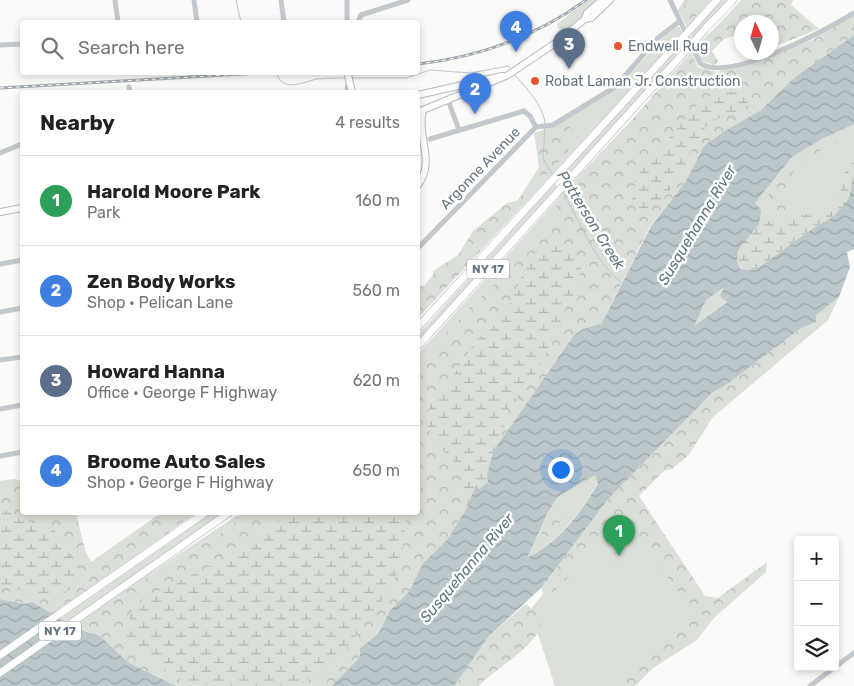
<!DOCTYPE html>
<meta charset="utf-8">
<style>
:root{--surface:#fff;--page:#f6f6f6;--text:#222;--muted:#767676;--line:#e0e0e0;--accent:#e4572e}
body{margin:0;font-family:Rubik,sans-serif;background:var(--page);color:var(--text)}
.controls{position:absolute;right:15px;bottom:15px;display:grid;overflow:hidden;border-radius:5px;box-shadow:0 2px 8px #0003}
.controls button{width:45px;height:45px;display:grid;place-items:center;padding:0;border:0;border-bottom:1px solid var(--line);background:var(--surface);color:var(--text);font:25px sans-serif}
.compass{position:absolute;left:734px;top:15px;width:45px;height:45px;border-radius:50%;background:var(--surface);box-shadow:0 2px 8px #0003;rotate:355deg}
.you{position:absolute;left:560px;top:469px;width:18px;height:18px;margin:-12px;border:4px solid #fff;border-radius:50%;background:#1a73e8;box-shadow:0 0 0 8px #1a73e833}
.badge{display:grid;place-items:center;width:32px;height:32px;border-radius:50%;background:var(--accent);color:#fff;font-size:16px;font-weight:700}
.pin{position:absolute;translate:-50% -41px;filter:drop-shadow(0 1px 2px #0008)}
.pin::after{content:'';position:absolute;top:26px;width:18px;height:15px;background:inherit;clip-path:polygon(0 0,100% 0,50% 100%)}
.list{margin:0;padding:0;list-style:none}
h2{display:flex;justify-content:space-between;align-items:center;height:65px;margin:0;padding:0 20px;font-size:21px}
h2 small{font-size:16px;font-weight:400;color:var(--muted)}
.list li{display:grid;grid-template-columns:32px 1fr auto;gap:15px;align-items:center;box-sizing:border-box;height:90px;padding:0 20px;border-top:1px solid var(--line)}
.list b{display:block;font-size:19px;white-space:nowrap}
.list p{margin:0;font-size:16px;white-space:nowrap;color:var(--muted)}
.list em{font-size:16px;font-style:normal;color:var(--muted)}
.icon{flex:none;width:28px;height:28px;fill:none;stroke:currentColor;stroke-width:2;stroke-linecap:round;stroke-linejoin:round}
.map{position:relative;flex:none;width:854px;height:686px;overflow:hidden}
.search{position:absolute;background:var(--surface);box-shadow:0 2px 8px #0003;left:20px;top:20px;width:400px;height:55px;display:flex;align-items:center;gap:12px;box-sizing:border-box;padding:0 18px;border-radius:5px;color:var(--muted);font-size:19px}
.panel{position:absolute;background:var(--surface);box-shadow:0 2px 8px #0003;left:20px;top:90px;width:400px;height:425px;border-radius:5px}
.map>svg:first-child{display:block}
</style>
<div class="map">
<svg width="854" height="686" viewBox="0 0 854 686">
<defs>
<pattern id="forest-crowns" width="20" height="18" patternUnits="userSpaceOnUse" patternTransform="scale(1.25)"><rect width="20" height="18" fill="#dadfd7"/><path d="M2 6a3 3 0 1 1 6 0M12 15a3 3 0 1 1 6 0" fill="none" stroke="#b4b9b4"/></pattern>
<pattern id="wetland-marsh" width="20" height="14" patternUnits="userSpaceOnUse" patternTransform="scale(1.25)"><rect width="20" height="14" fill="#dadfd7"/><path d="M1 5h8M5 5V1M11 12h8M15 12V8" fill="none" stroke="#b4b9b4"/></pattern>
<pattern id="water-waves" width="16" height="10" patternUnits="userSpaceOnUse" patternTransform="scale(1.25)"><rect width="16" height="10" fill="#bbc7cb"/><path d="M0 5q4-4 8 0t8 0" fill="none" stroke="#9ca6aa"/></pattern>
</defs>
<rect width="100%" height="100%" fill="#fafaf8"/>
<g fill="#dadfd7">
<polygon points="588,0 598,0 571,27 563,30 558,29 557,24"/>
<polygon points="684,0 711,0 687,27 678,10"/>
<polygon points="721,0 729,0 693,40 690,33"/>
<polygon points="741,0 753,0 722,24 719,24"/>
<polygon points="677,27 680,27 682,33 529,199 522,194 539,167 534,133 558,124 620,85 665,36"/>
<polygon points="684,39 687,47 563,181 560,176"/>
<polygon points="854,124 854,173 834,216 738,250 755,203 792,157 822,139"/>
<polygon points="555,182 557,187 418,341 418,335"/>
<polygon points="556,201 555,211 544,237 470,307 418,363 418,354"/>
<polygon points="725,288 727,301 693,327 706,300"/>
<path d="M595 475 598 482C580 514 558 541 526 559L548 512 558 497Z"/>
<polygon points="617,503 712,609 625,686 555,686 530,610"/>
<polygon points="210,513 225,513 66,623 56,618"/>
<polygon points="241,513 249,513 217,536 123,591"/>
</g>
<g fill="url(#forest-crowns)">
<path d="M687 0 704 1 694 20 688 22C680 15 681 8 687 0Z"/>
<polygon points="753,0 793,0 791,5 819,29 778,45 772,44 772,22 742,22 741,34 724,39 712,51 718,61 715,65 701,61 694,48 719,24 722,24"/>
<polygon points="854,15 854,35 794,78 761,110 723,132 704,146 686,181 650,226 602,323 583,329 574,335 494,450 467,508 447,540 423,563 409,592 390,610 378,634 360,648 360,657 333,686 176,686 129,663 100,636 71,626 123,591 217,536 249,513 418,512 418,363 470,307 544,237 555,211 556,201 561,194 629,123 691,52 698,67 717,72 783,52 814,39"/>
<path d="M562 125H567L573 131C575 150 557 164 544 176H540C544 163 536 149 538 135L541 133V142L547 147 551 129Z"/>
<path d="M842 139C809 157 781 166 787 209L780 213 769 211C762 190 787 163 805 153 816 147 830 143 842 139Z"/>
<polygon points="522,194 529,199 418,318 418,287 425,285 433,275 433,271 458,255 473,231 507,203 518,200"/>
<path d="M839 297 828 320 713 417 688 456 672 469 664 471 639 496 705 596 718 598 767 562 766 572 714 618 697 640 653 668 635 686H619L702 612 699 606 687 603 641 542 631 523 624 517C608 526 596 540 584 554 572 569 564 590 544 595L541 588 609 498 713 392 726 385 800 329 816 322V315Z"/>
<polygon points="15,479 22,481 22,512 76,513 85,550 91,562 161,513 196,513 53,616 32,602 24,604 0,599 0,481"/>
<polygon points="566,513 551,536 542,541 540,536 552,517"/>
<path d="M526 604C530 607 535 611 538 614 554 638 489 672 479 686H454L489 636Z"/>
</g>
<g fill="url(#wetland-marsh)">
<path d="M722 91 740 93 749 100 745 108C734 113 718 117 709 124 705 127 701 135 698 140 677 171 681 193 642 211L632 201 636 177 696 106 707 98Z"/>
<polygon points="854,150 854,173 849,198 834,216 812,229 755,270 740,269 737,261 738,250 759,224 791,216 814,213 823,216 830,214 841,190 846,168"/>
<polygon points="554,242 572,250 581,267 575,293 558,322 548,349 530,384 506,411 501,440 494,450 488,482 479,489 476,485 467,508 458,467 438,445 425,422 430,405 445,389 476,340 503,319 522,276 538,247"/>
<path d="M0 507 23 520 53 528 78 568C82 611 22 591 0 585Z"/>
<polygon points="288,513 407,513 401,563 394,580 378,607 340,656 318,675 294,686 218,686 185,683 126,644 131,612 147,596 231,556 280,521"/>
</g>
<g fill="url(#water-waves)" fill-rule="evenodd">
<path d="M854 35V124L822 139 792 157 755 203 761 210 759 224 738 250 737 261 740 269 755 270 812 229 834 216 849 198 854 173V249L847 252 850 267 839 297 816 315V322L800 329 726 385 713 392 609 498 541 588 489 636 454 686H332L360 657V648L378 634 390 610 409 592 423 563 447 540 467 508 476 485 479 489 488 482 487 474 494 450 574 335 583 329 602 323 651 226 686 181 704 146 723 132 761 110 794 78ZM724 288 720 296 727 302 694 326 706 300ZM595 475 598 483C581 513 559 542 527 558L548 512 558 497Z"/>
<polygon points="0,599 24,604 32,602 78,629 100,636 129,663 176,686 0,686"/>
</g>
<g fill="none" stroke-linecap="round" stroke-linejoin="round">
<g stroke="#bbc7cb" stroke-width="1">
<polyline points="236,0 241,22"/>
<path d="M276 72C283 94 302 82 317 79 326 78 336 78 345 78"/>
<path d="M513 73C525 87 544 105 545 124"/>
<polyline points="352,78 406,78 430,70 471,73 508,66 511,70"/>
<polyline points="545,128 543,159 553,175"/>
<path d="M563 192C580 222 595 263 623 284"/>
</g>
<defs>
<g id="major">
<polyline points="585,19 587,13 602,0"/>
<polyline points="348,75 352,92"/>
<polyline points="418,95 502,76"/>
<polyline points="418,112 508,75 557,42 585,19 591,18 610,0"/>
<path d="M418 185C436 161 416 136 423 110"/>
<polyline points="0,212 22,208"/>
</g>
<g id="highway">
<polyline points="698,21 717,0"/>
<polyline points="706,28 733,0"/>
<polyline points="418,327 676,45"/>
<polyline points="418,346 680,57"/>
<polyline points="0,655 206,512"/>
<polyline points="0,673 230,512"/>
</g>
</defs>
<use href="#major" stroke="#b5babe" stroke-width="8"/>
<use href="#highway" stroke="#b4b9bd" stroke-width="8"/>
<g stroke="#c3c8cc" stroke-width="5">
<polyline points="115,0 118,22"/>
<polyline points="194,0 197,22"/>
<polyline points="281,0 284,22"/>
<polyline points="347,0 347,22"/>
<path d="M670 0 700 63C727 84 828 29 854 13"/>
<polyline points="358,22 361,15 408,0"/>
<polyline points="0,45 22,44"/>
<polyline points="129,87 130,92"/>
<polyline points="347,92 348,81"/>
<polyline points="448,100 459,130"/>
<polyline points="430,139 524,111 530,116 536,127"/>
<polyline points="0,153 22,144"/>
<polyline points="418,248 532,131 536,127 553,125 615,87 658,38 680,21"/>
<polyline points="0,264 22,260"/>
<polyline points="0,312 22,308"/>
<polyline points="0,360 22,357"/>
<polyline points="0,409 22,405"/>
<polyline points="0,456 22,452"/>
<polyline points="835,667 854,653"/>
<polyline points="810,686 835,667"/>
</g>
<use href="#major" stroke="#fff" stroke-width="6"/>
<use href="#highway" stroke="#fff" stroke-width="7"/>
<defs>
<g id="rail">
<path d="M418 64C480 57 535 37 586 0"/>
<polyline points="0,88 280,72"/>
</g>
</defs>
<use href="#rail" stroke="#a2aab0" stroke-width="3"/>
<use href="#rail" stroke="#fff" stroke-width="1" stroke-dasharray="4" stroke-linecap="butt"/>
<defs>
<g id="highway-bridge">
<polyline points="676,45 698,21"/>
<polyline points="680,57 706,28"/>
</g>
</defs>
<use href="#highway-bridge" stroke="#b4b9bd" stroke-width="8" stroke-linecap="butt"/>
<use href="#highway-bridge" stroke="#fff" stroke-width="7"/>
</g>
<g fill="#e4572e" stroke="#fff" stroke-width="2">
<circle cx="618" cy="46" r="5"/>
<circle cx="535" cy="81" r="5"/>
</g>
<g text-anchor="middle" stroke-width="5" stroke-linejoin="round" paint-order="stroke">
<g fill="#fff" stroke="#939fa8" stroke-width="1">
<rect x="467" y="259.5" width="42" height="19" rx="4"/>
<rect x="39" y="621.5" width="42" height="19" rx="4"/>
</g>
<g font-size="12" font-weight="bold" fill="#657683">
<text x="488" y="273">NY 17</text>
<text x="60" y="635">NY 17</text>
</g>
<g font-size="14" fill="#657683" stroke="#fff" text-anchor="start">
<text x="628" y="51">Endwell Rug</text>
<text x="545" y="86">Robat Laman Jr. Construction</text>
</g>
<g font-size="14" fill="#657683" stroke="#fff">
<text transform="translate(480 168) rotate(-46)" y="5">Argonne Avenue</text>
</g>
<g font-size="15" font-style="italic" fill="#60757c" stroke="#fff">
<text transform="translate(591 220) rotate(58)" y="5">Patterson Creek</text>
<text transform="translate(697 225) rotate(-59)" y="5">Susquehanna River</text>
<text transform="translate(467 568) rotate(-50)" y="5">Susquehanna River</text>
</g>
</g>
</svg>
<div class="controls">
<button>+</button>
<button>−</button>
<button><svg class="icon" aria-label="layers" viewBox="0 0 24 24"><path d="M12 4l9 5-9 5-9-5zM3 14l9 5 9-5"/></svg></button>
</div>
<svg class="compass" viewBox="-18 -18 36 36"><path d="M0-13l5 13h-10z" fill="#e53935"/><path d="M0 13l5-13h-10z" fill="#767676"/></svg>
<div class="you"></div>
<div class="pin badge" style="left:619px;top:556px;background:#2e9e5b">1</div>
<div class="pin badge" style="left:475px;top:114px;background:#3f7fe0">2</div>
<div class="pin badge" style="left:569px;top:69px;background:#5c6f8a">3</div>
<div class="pin badge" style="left:516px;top:52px;background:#3f7fe0">4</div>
<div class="search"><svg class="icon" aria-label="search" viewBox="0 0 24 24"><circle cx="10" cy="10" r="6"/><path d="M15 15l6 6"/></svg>Search here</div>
<section class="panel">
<h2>Nearby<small>4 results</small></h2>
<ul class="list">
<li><span class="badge" style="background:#2e9e5b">1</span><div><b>Harold Moore Park</b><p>Park</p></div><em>160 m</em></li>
<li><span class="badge" style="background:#3f7fe0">2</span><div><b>Zen Body Works</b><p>Shop · Pelican Lane</p></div><em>560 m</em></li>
<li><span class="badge" style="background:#5c6f8a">3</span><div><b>Howard Hanna</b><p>Office · George F Highway</p></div><em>620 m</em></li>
<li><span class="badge" style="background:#3f7fe0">4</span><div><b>Broome Auto Sales</b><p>Shop · George F Highway</p></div><em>650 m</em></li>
</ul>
</section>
</div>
